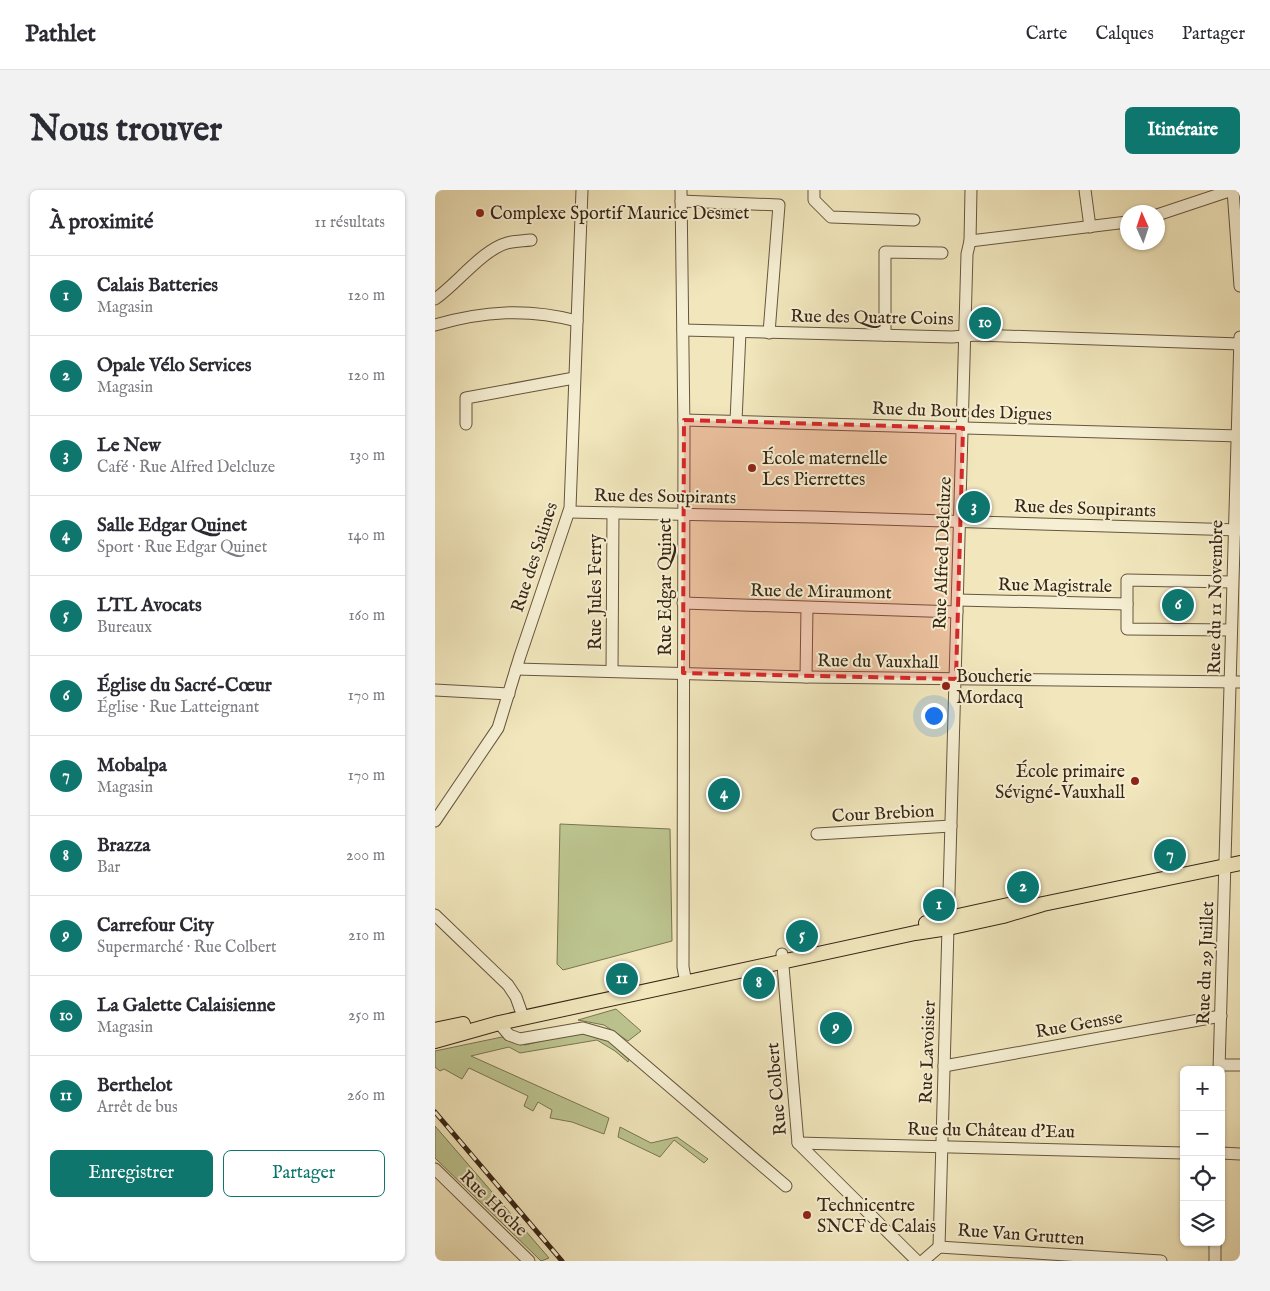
<!DOCTYPE html>
<html lang="fr">
<meta charset="utf-8">
<style>
:root{--surface:#fff;--page:#f2f2f3;--text:#2b2b33;--muted:#7c7c81;--line:#e1e1e2;--accent:#0f766e}
body{margin:0;font-family:"IM FELL English",serif;background:var(--page);color:var(--text)}
.controls{position:absolute;right:15px;bottom:15px;display:grid;overflow:hidden;border-radius:8px;box-shadow:0 1px 4px #0004}
.controls button{width:45px;height:45px;display:grid;place-items:center;padding:0;border:0;border-bottom:1px solid var(--line);background:var(--surface);color:var(--text);font:25px sans-serif}
.compass{position:absolute;left:685px;top:15px;width:45px;height:45px;border-radius:50%;background:var(--surface);box-shadow:0 1px 4px #0004;rotate:357deg}
.you{position:absolute;left:498px;top:525px;width:18px;height:18px;margin:-12px;border:4px solid #fff;border-radius:50%;background:#1a73e8;box-shadow:0 0 0 8px #1a73e833}
.badge{display:grid;place-items:center;width:32px;height:32px;border-radius:50%;background:var(--accent);color:#fff;font-size:16px;font-weight:700}
.pin{position:absolute;translate:-50% -50%;border:2px solid #fff;box-shadow:0 1px 5px #0006}
.list{margin:0;padding:0;list-style:none}
h2{display:flex;justify-content:space-between;align-items:center;height:65px;margin:0;padding:0 20px;font-size:21px}
h2 small{font-size:16px;font-weight:400;color:var(--muted)}
.list li{display:grid;grid-template-columns:32px 1fr auto;gap:15px;align-items:center;box-sizing:border-box;height:80px;padding:0 20px;border-top:1px solid var(--line)}
.list b{display:block;font-size:19px;white-space:nowrap}
.list p{margin:0;font-size:16px;white-space:nowrap;color:var(--muted)}
.list em{font-size:16px;font-style:normal;color:var(--muted)}
.actions{display:flex;gap:10px;padding:15px 20px}
.actions a{flex:1;padding:11px 0;border:1px solid var(--accent);border-radius:8px;text-align:center;font-size:18px;color:var(--accent)}
.actions .main{background:var(--accent);color:#fff}
.icon{flex:none;width:28px;height:28px;fill:none;stroke:currentColor;stroke-width:2;stroke-linecap:round;stroke-linejoin:round}
.map{position:relative;flex:none;width:805px;height:1071px;overflow:hidden;border-radius:8px}
header{display:flex;align-items:center;gap:30px;box-sizing:border-box;height:70px;padding:0 25px;background:var(--surface);border-bottom:1px solid var(--line)}
header strong{font-size:24px}
nav{display:flex;gap:28px;margin-inline-start:auto;font-size:18px}
.intro{display:flex;align-items:center;justify-content:space-between;box-sizing:border-box;height:120px;padding:0 30px}
h1{margin:0;font-size:35px}
.button{padding:12px 22px;border-radius:8px;background:var(--accent);color:#fff;font-size:18px;font-weight:700}
main{display:flex;gap:30px;padding:0 30px}
aside{flex:1;background:var(--surface);border-radius:8px;box-shadow:0 1px 4px #0004}
.map>svg:first-child{display:block}
</style>
<header>
<strong>Pathlet</strong>
<nav><a>Carte</a><a>Calques</a><a>Partager</a></nav>
</header>
<div class="intro"><h1>Nous trouver</h1><a class="button">Itinéraire</a></div>
<main>
<aside>
<h2>À proximité<small>11 résultats</small></h2>
<ul class="list">
<li><span class="badge">1</span><div><b>Calais Batteries</b><p>Magasin</p></div><em>120 m</em></li>
<li><span class="badge">2</span><div><b>Opale Vélo Services</b><p>Magasin</p></div><em>120 m</em></li>
<li><span class="badge">3</span><div><b>Le New</b><p>Café · Rue Alfred Delcluze</p></div><em>130 m</em></li>
<li><span class="badge">4</span><div><b>Salle Edgar Quinet</b><p>Sport · Rue Edgar Quinet</p></div><em>140 m</em></li>
<li><span class="badge">5</span><div><b>LTL Avocats</b><p>Bureaux</p></div><em>160 m</em></li>
<li><span class="badge">6</span><div><b>Église du Sacré-Cœur</b><p>Église · Rue Latteignant</p></div><em>170 m</em></li>
<li><span class="badge">7</span><div><b>Mobalpa</b><p>Magasin</p></div><em>170 m</em></li>
<li><span class="badge">8</span><div><b>Brazza</b><p>Bar</p></div><em>200 m</em></li>
<li><span class="badge">9</span><div><b>Carrefour City</b><p>Supermarché · Rue Colbert</p></div><em>210 m</em></li>
<li><span class="badge">10</span><div><b>La Galette Calaisienne</b><p>Magasin</p></div><em>250 m</em></li>
<li><span class="badge">11</span><div><b>Berthelot</b><p>Arrêt de bus</p></div><em>260 m</em></li>
</ul>
<div class="actions"><a class="main">Enregistrer</a><a>Partager</a></div>
</aside>
<div class="map">
<svg width="805" height="1071" viewBox="0 0 805 1071">
<rect width="100%" height="100%" fill="#f1e6bc"/>
<filter id="stains"><feTurbulence type="fractalNoise" baseFrequency=".004" numOctaves="4"/><feColorMatrix values="0 0 0 0 .2 0 0 0 0 .09 0 0 0 0 .02 0 0 0 .5 -.17"/></filter>
<radialGradient id="worn" r=".72"><stop offset=".6" stop-color="#630" stop-opacity="0"/><stop offset="1" stop-color="#630" stop-opacity=".3"/></radialGradient>
<g fill="#bcc48f" stroke="#7a7552">
<polygon points="125,634 235,639 237,751 128,780 122,774"/>
<polygon points="181,819 206,841 193,851 169,835 143,830"/>
<polygon points="145,842 172,849 194,870 193,872 180,861 162,850 85,863 74,857 36,866 174,928 169,944 137,932 115,928 117,920 103,912 98,921 89,916 93,906 34,878 27,889 9,879 5,881 0,877 0,861 67,847 90,855"/>
<polygon points="0,936 114,1068 106,1071 0,968"/>
<polygon points="185,937 216,953 242,947 273,969 269,973 239,950 225,967 183,947"/>
</g>
<g fill="none" stroke-linecap="round" stroke-linejoin="round">
<defs>
<g id="minor">
<polyline points="246,0 249,242 248,777 251,793"/>
<polyline points="379,0 379,10 396,27 479,30"/>
<polyline points="650,0 655,37"/>
<polyline points="798,0 805,96"/>
<polyline points="246,11 344,15 334,143"/>
<polyline points="722,25 797,0"/>
<polyline points="535,51 692,32"/>
<path d="M0 109C22 94 47 60 72 53 79 51 88 51 96 50"/>
<path d="M0 135C48 121 93 118 142 131"/>
<polyline points="248,140 517,147 542,145 805,154"/>
<polyline points="450,145 450,62 507,63"/>
<polyline points="249,230 805,246"/>
<polyline points="301,231 305,142"/>
<polyline points="31,234 31,208 139,188"/>
<polyline points="134,322 380,327 804,340"/>
<polyline points="523,410 692,414 692,390 797,392"/>
<polyline points="248,413 522,422"/>
<polyline points="692,414 692,439 796,440"/>
<polyline points="81,479 371,487 805,492"/>
<polyline points="177,481 178,323"/>
<polyline points="371,487 372,418"/>
<polyline points="0,500 74,504"/>
<polyline points="0,631 63,538 85,466 135,318 147,0"/>
<polyline points="382,644 516,636"/>
<polyline points="0,725 73,795 81,807 86,821"/>
<polyline points="347,764 363,953 482,1071"/>
<polyline points="64,833 74,845 85,849 148,838 176,846 351,996"/>
<polyline points="785,875 805,875"/>
<polyline points="509,876 786,826"/>
<polyline points="784,880 805,147"/>
<polyline points="363,953 749,963"/>
<polyline points="786,963 805,964"/>
<polyline points="0,979 94,1071"/>
<polyline points="504,1057 532,64 535,51 536,0"/>
<polyline points="504,1057 726,1071"/>
<polyline points="488,1071 504,1057"/>
<polyline points="780,1071 780,1052"/>
</g>
<g id="major">
<polyline points="491,733 587,712"/>
<polyline points="0,840 28,834"/>
<polyline points="0,851 64,833 480,743 513,738 568,726 608,714 805,673"/>
</g>
</defs>
<use href="#minor" stroke="#66563f" stroke-width="13"/>
<use href="#major" stroke="#382615" stroke-width="16"/>
<use href="#minor" stroke="#f6efd3" stroke-width="11"/>
<use href="#major" stroke="#f1e6bc" stroke-width="14"/>
<defs>
<polyline id="rail" points="0,922 127,1071"/>
</defs>
<use href="#rail" stroke="#382615" stroke-width="5"/>
<use href="#rail" stroke="#f6efd3" stroke-width="3" stroke-dasharray="9" stroke-linecap="butt"/>
</g>
<path fill="#d62828" fill-opacity="0.2" stroke="#d62828" stroke-width="4" stroke-dasharray="10 6" stroke-linejoin="round" d="M249 230 528 238 521 489 248 483Z"/>
<g fill="#8f2418" stroke="#f6efd3" stroke-width="2">
<circle cx="45" cy="23" r="5"/>
<circle cx="317" cy="278" r="5"/>
<circle cx="511" cy="496" r="5"/>
<circle cx="700" cy="591" r="5"/>
<circle cx="372" cy="1025" r="5"/>
</g>
<g text-anchor="middle" stroke-width="4" stroke-linejoin="round" paint-order="stroke">
<g font-size="18" fill="#382615" stroke="#f6efd3" text-anchor="start">
<text x="55" y="29">Complexe Sportif Maurice Desmet</text>
<text x="327" y="274">École maternelle<tspan x="327" dy="21">Les Pierrettes</tspan></text>
<text x="521" y="492">Boucherie<tspan x="521" dy="21">Mordacq</tspan></text>
<text x="690" y="587" text-anchor="end">École primaire<tspan x="690" dy="21">Sévigné-Vauxhall</tspan></text>
<text x="382" y="1021">Technicentre<tspan x="382" dy="21">SNCF de Calais</tspan></text>
</g>
<g font-size="18" fill="#382615" stroke="#f6efd3">
<text transform="translate(437 127) rotate(1)" y="6">Rue des Quatre Coins</text>
<text transform="translate(527 221) rotate(2)" y="6">Rue du Bout des Digues</text>
<text transform="translate(230 306) rotate(1)" y="6">Rue des Soupirants</text>
<text transform="translate(650 318) rotate(2)" y="6">Rue des Soupirants</text>
<text transform="translate(507 363) rotate(-88)" y="6">Rue Alfred Delcluze</text>
<text transform="translate(99 367) rotate(-72)" y="6">Rue des Salines</text>
<text transform="translate(620 395) rotate(1)" y="6">Rue Magistrale</text>
<text transform="translate(230 397) rotate(-90)" y="6">Rue Edgar Quinet</text>
<text transform="translate(386 401) rotate(1)" y="6">Rue de Miraumont</text>
<text transform="translate(160 402) rotate(-90)" y="6">Rue Jules Ferry</text>
<text transform="translate(780 407) rotate(-89)" y="6">Rue du 11 Novembre</text>
<text transform="translate(443 471) rotate(1)" y="6">Rue du Vauxhall</text>
<text transform="translate(448 623) rotate(-3)" y="6">Cour Brebion</text>
<text transform="translate(770 773) rotate(-88)" y="6">Rue du 29 Juillet</text>
<text transform="translate(644 834) rotate(-10)" y="6">Rue Gensse</text>
<text transform="translate(492 862) rotate(-88)" y="6">Rue Lavoisier</text>
<text transform="translate(341 899) rotate(-95)" y="6">Rue Colbert</text>
<text transform="translate(556 940) rotate(1)" y="6">Rue du Château d'Eau</text>
<text transform="translate(59 1013) rotate(44)" y="6">Rue Hoche</text>
<text transform="translate(586 1044) rotate(4)" y="6">Rue Van Grutten</text>
</g>
</g>
<rect width="100%" height="100%" filter="url(#stains)"/>
<rect width="100%" height="100%" fill="url(#worn)"/>
</svg>
<div class="controls">
<button>+</button>
<button>−</button>
<button><svg class="icon" aria-label="locate" viewBox="0 0 24 24"><circle cx="12" cy="12" r="6"/><path d="M12 2v4M12 18v4M2 12h4M18 12h4"/></svg></button>
<button><svg class="icon" aria-label="layers" viewBox="0 0 24 24"><path d="M12 4l9 5-9 5-9-5zM3 14l9 5 9-5"/></svg></button>
</div>
<svg class="compass" viewBox="-18 -18 36 36"><path d="M0-13l5 13h-10z" fill="#e53935"/><path d="M0 13l5-13h-10z" fill="#7c7c81"/></svg>
<div class="you"></div>
<div class="pin badge" style="left:504px;top:715px">1</div>
<div class="pin badge" style="left:588px;top:697px">2</div>
<div class="pin badge" style="left:539px;top:317px">3</div>
<div class="pin badge" style="left:289px;top:604px">4</div>
<div class="pin badge" style="left:367px;top:746px">5</div>
<div class="pin badge" style="left:743px;top:415px">6</div>
<div class="pin badge" style="left:735px;top:665px">7</div>
<div class="pin badge" style="left:324px;top:793px">8</div>
<div class="pin badge" style="left:401px;top:838px">9</div>
<div class="pin badge" style="left:550px;top:133px">10</div>
<div class="pin badge" style="left:187px;top:789px">11</div>
</div>
</main>
